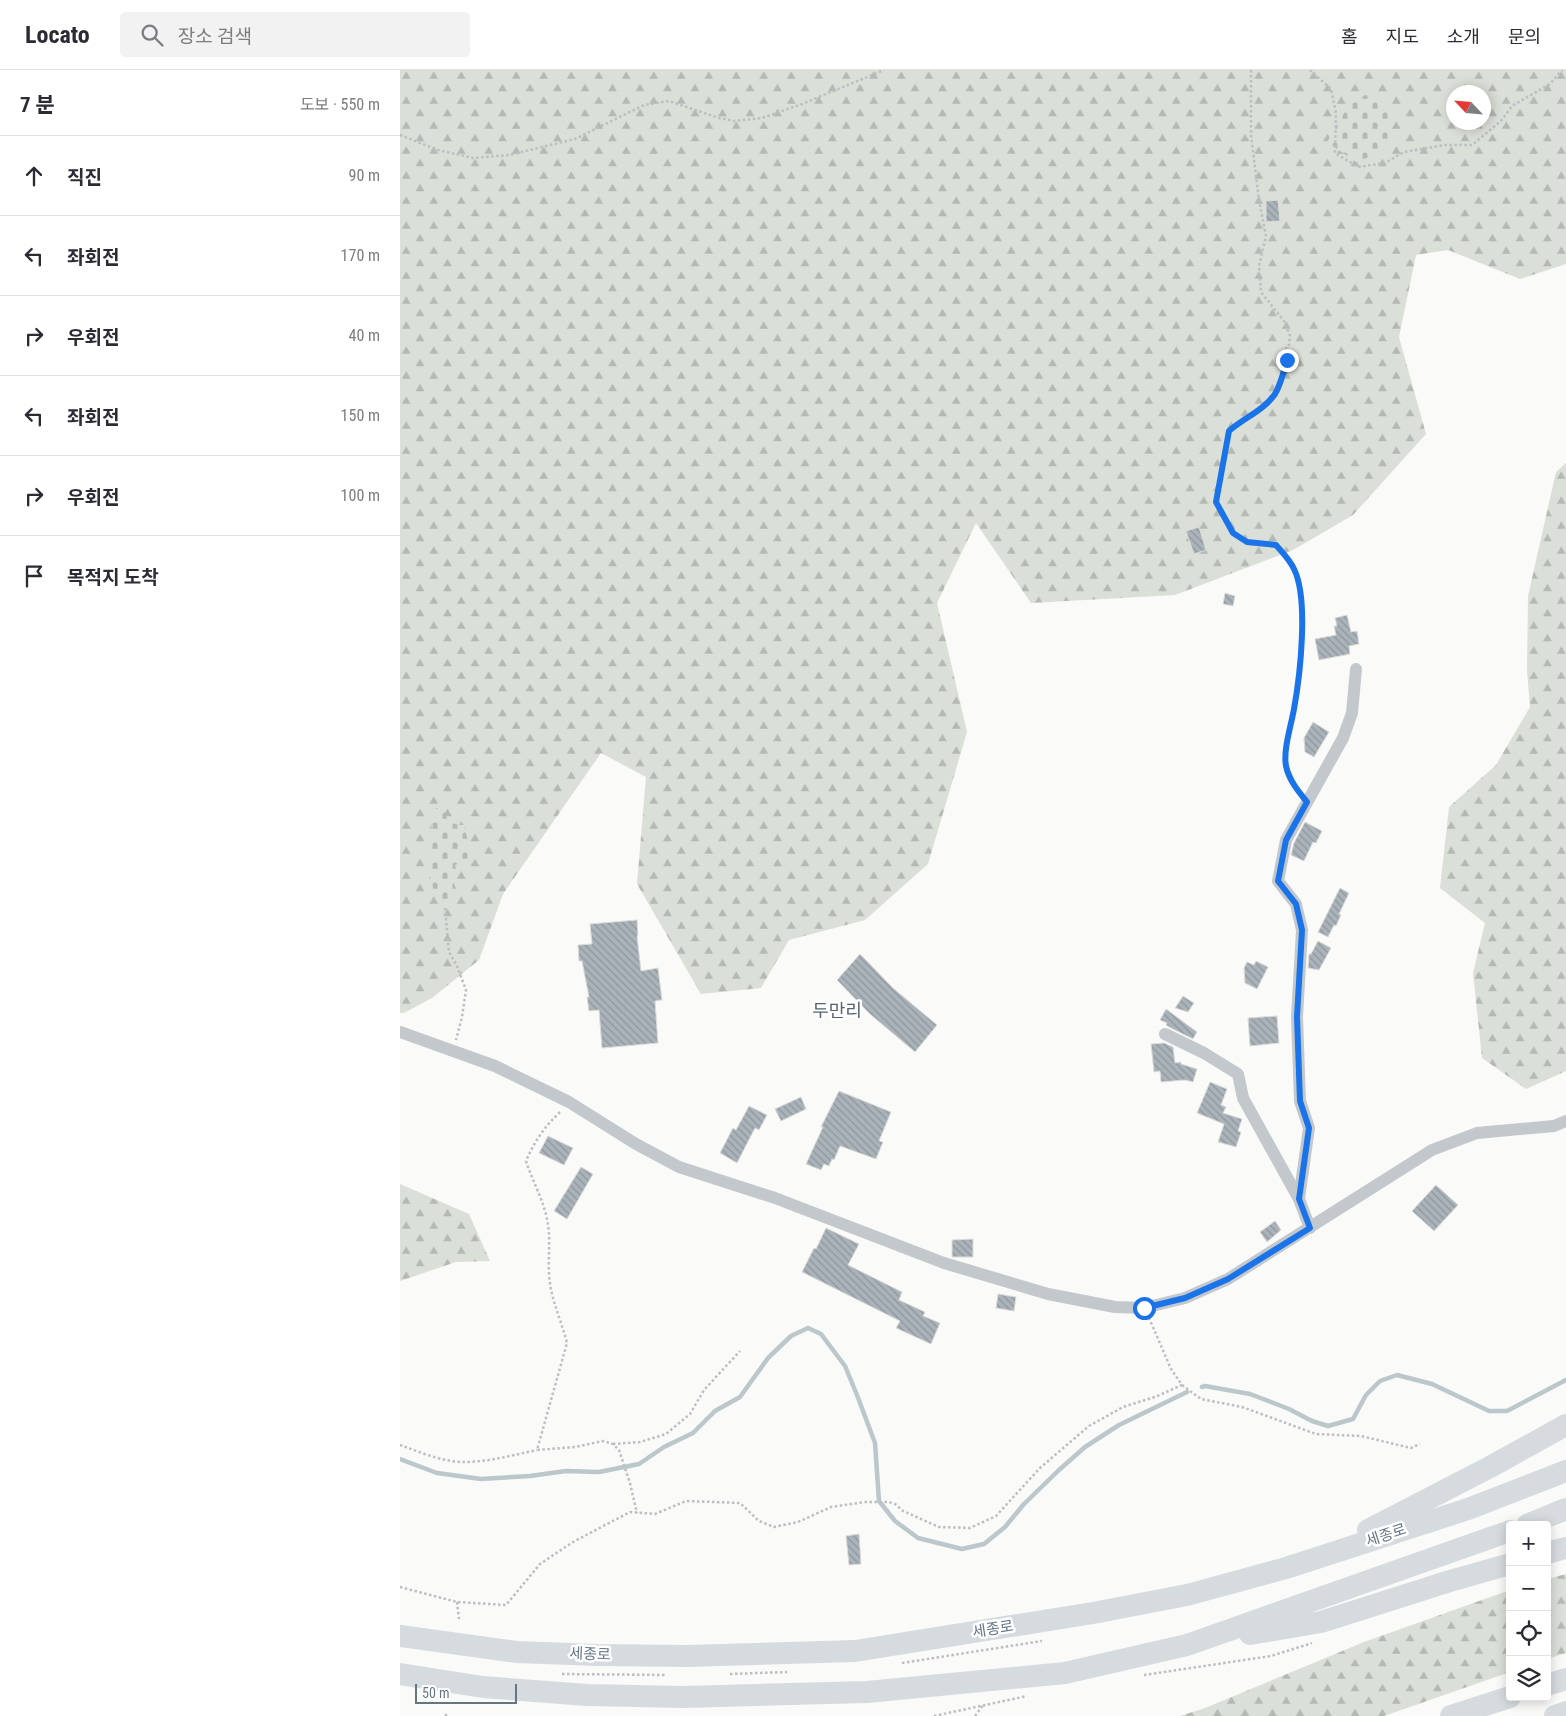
<!DOCTYPE html>
<html lang="ko">
<meta charset="utf-8">
<style>
:root{--surface:#fff;--page:#f2f2f3;--text:#2b2b33;--muted:#7c7c81;--line:#e1e1e2}
body{margin:0;font-family:"Roboto Condensed","Noto Sans KR",sans-serif;background:var(--page);color:var(--text)}
.controls{position:absolute;right:15px;bottom:15px;display:grid;overflow:hidden;border-radius:5px;box-shadow:0 2px 12px #0003}
.controls button{width:45px;height:45px;display:grid;place-items:center;padding:0;border:0;border-bottom:1px solid var(--line);background:var(--surface);color:var(--text);font:25px sans-serif}
.compass{position:absolute;left:1046px;top:15px;width:45px;height:45px;border-radius:50%;background:var(--surface);box-shadow:0 2px 12px #0003;rotate:296deg}
.scale{position:absolute;left:15px;bottom:12px;width:102px;box-sizing:border-box;padding-left:5px;border:2px solid #657683;border-top:0;font-size:14px;line-height:18px;white-space:nowrap;color:#657683;-webkit-text-stroke:4px #fff;paint-order:stroke}
.stop{position:absolute;width:15px;height:15px;margin:-11px;border:4px solid #1a73e8;border-radius:50%;background:#fff}
.stop.end{background:#1a73e8;border-color:#fff;box-shadow:0 1px 5px #0008}
.list{margin:0;padding:0;list-style:none}
h2{display:flex;justify-content:space-between;align-items:center;height:65px;margin:0;padding:0 20px;font-size:21px}
h2 small{font-size:16px;font-weight:400;color:var(--muted)}
.list li{display:grid;grid-template-columns:32px 1fr auto;gap:15px;align-items:center;box-sizing:border-box;height:80px;padding:0 20px;border-top:1px solid var(--line)}
.list b{display:block;font-size:19px;white-space:nowrap}
.list em{font-size:16px;font-style:normal;color:var(--muted)}
.icon{flex:none;width:28px;height:28px;fill:none;stroke:currentColor;stroke-width:2;stroke-linecap:round;stroke-linejoin:round}
.map{position:relative;flex:none;width:1166px;height:1646px;overflow:hidden}
header{display:flex;align-items:center;gap:30px;box-sizing:border-box;height:70px;padding:0 25px;background:var(--surface);border-bottom:1px solid var(--line)}
header strong{font-size:24px}
nav{display:flex;gap:28px;margin-inline-start:auto;font-size:18px}
.search{width:350px;height:45px;background:var(--page);display:flex;align-items:center;gap:12px;box-sizing:border-box;padding:0 18px;border-radius:5px;color:var(--muted);font-size:19px}
main{display:flex}
aside{flex:1;background:var(--surface)}
.map>svg:first-child{display:block}
</style>
<header>
<strong>Locato</strong>
<div class="search"><svg class="icon" aria-label="search" viewBox="0 0 24 24"><circle cx="10" cy="10" r="6"/><path d="M15 15l6 6"/></svg>장소 검색</div>
<nav><a>홈</a><a>지도</a><a>소개</a><a>문의</a></nav>
</header>
<main>
<aside>
<h2>7 분<small>도보 · 550 m</small></h2>
<ul class="list">
<li><svg class="icon" aria-label="ahead" viewBox="0 0 24 24"><path d="M12 20V5M6 11l6-6 6 6"/></svg><div><b>직진</b></div><em>90 m</em></li>
<li><svg class="icon" aria-label="left" viewBox="0 0 24 24"><path d="M17 20v-9H6M10 6l-5 5 5 5"/></svg><div><b>좌회전</b></div><em>170 m</em></li>
<li><svg class="icon" aria-label="right" viewBox="0 0 24 24"><path d="M7 20v-9h11M14 6l5 5-5 5"/></svg><div><b>우회전</b></div><em>40 m</em></li>
<li><svg class="icon" aria-label="left" viewBox="0 0 24 24"><path d="M17 20v-9H6M10 6l-5 5 5 5"/></svg><div><b>좌회전</b></div><em>150 m</em></li>
<li><svg class="icon" aria-label="right" viewBox="0 0 24 24"><path d="M7 20v-9h11M14 6l5 5-5 5"/></svg><div><b>우회전</b></div><em>100 m</em></li>
<li><svg class="icon" aria-label="arrive" viewBox="0 0 24 24"><path d="M6 21V4h12l-3 4 3 4H6"/></svg><div><b>목적지 도착</b></div></li>
</ul>
</aside>
<div class="map">
<svg width="1166" height="1646" viewBox="0 0 1166 1646">
<defs>
<pattern id="forest-firs" width="22" height="20" patternUnits="userSpaceOnUse" patternTransform="scale(1.25)"><rect width="22" height="20" fill="#dadfd7"/><path d="M5 1l3.5 6h-7zM16 11l3.5 6h-7z" fill="#b4b9b4"/></pattern>
<pattern id="cemetery-stones" width="16" height="16" patternUnits="userSpaceOnUse" patternTransform="scale(1.25)"><rect width="16" height="16" fill="#dadfd7"/><path d="M2 7V4a2 2 0 0 1 4 0v3zM10 15v-3a2 2 0 0 1 4 0v3z" fill="#b4b9b4"/></pattern>
<pattern id="building-back-hatch" width="6" height="6" patternUnits="userSpaceOnUse" patternTransform="scale(1.25)"><rect width="6" height="6" fill="#aab3b9"/><path d="M-1 5l2 2M0 0l6 6M5-1l2 2" fill="none" stroke="#8e969c"/></pattern>
</defs>
<rect width="100%" height="100%" fill="#fafaf8"/>
<g fill="url(#forest-firs)" fill-rule="evenodd">
<path d="M0 0H1166V194L1120 209 1048 180 1016 185 999 267 1026 364 953 445 893 480 775 525 631 533 576 453 537 533 567 662 528 794 465 850 389 870 361 918 301 924 237 814 246 707 201 683 103 824 79 890 32 928 4 943H0ZM1054 22H1084V52H1054Z"/>
<polygon points="1166,393 1166,1001 1126,1019 1082,988 1073,903 1085,853 1040,818 1049,737 1096,695 1130,637 1127,601 1128,526 1156,402"/>
<polygon points="0,1114 69,1144 90,1191 56,1192 0,1211"/>
<polygon points="1166,1504 1166,1583 1147,1589 1147,1509"/>
<polygon points="1110,1520 1110,1602 984,1646 780,1646 805,1638 964,1572"/>
</g>
<g fill="url(#cemetery-stones)">
<polygon points="966,25 989,37 988,75 975,85 956,92 927,72 952,30"/>
<path d="M36 738H44L48 752 59 755H64L72 789 55 795 58 806 52 809 59 826 43 840C40 833 35 825 33 818 27 799 29 757 36 738Z"/>
</g>
<g fill="none" stroke-linecap="round" stroke-linejoin="round">
<g stroke="#bbc7cb" stroke-width="4.5">
<polyline points="802,1317 805,1316 850,1324 889,1339 912,1351 928,1356 953,1349 966,1325 980,1311 997,1305 1032,1314 1089,1341 1107,1341 1166,1310"/>
<polyline points="0,1389 37,1403 81,1409 130,1406 166,1401 199,1402 239,1394 264,1377 293,1363 315,1341 340,1327 368,1288 391,1266 408,1258 421,1264 445,1296 457,1325 475,1373 479,1431 495,1451 518,1468 562,1479 584,1474 605,1457 624,1434 659,1400 685,1377 719,1355 787,1322"/>
</g>
</g>
<g fill="url(#building-back-hatch)" stroke="#dcdcda">
<polygon points="878,130 880,151 866,152 866,131"/>
<polygon points="799,457 806,480 794,484 786,461"/>
<polygon points="825,523 835,526 833,536 823,534"/>
<polygon points="947,545 951,562 957,561 959,574 949,576 950,584 919,590 915,569 936,565 934,556 937,556 935,548"/>
<polygon points="913,652 929,662 914,687 905,682 904,668"/>
<polygon points="905,752 922,761 916,773 913,772 904,791 891,785 894,773"/>
<polygon points="940,818 949,823 939,844 941,845 936,856 934,855 928,867 918,862"/>
<polygon points="237,850 238,865 237,866 241,901 258,898 262,930 255,931 258,973 202,978 199,940 189,941 187,927 189,927 182,891 179,891 178,875 192,874 190,854"/>
<polygon points="918,871 931,878 919,900 908,898 909,884 911,884"/>
<polygon points="460,884 493,918 537,955 515,982 470,944 437,910"/>
<polygon points="856,891 868,897 857,919 845,913 844,898 847,892 854,895"/>
<polygon points="783,926 794,933 788,942 775,938"/>
<polygon points="766,939 797,962 793,969 771,958 766,955 767,953 760,950"/>
<polygon points="877,946 879,973 850,976 848,948"/>
<polygon points="764,973 773,977 775,993 781,992 781,994 797,999 793,1012 785,1010 761,1012 760,1001 754,1002 751,974"/>
<polygon points="810,1012 827,1019 821,1035 826,1037 823,1043 842,1049 838,1061 841,1062 836,1077 818,1072 824,1054 797,1043"/>
<polygon points="439,1021 491,1042 479,1071 483,1072 476,1089 440,1076 434,1090 432,1089 429,1096 424,1094 421,1100 406,1094 423,1057 421,1057"/>
<polygon points="401,1027 406,1039 381,1051 375,1039"/>
<polygon points="349,1036 367,1045 359,1060 355,1058 337,1093 320,1083 333,1058 336,1060"/>
<polygon points="148,1066 173,1078 164,1095 139,1083"/>
<polygon points="181,1097 193,1104 167,1149 154,1141"/>
<polygon points="1036,1115 1058,1135 1034,1161 1012,1141"/>
<polygon points="875,1151 881,1160 867,1172 860,1162"/>
<polygon points="426,1158 459,1174 448,1195 502,1222 499,1230 525,1242 523,1246 540,1253 531,1274 496,1258 500,1251 402,1202 414,1178 416,1179"/>
<polygon points="573,1169 573,1187 552,1187 552,1170"/>
<polygon points="598,1224 616,1227 614,1241 596,1238"/>
<polygon points="459,1464 461,1494 449,1495 446,1466"/>
</g>
<g fill="none" stroke-linecap="round" stroke-linejoin="round">
<g stroke="#bbbfc2" stroke-width="2.5" stroke-dasharray="2.5 2.5" stroke-linecap="butt">
<path d="M851 0V65L859 130 866 166 859 196 861 222 884 251 890 266 887 290 876 322 864 337 841 351 829 361 816 432 833 463 847 472 876 475C882 482 890 490 894 499 908 529 900 607 894 640 891 657 884 676 886 693 886 703 892 714 898 721"/>
<polyline points="910,0 931,19 936,43 935,83 958,97 985,93 1004,82 1045,75 1072,75 1101,51 1112,36 1150,14 1162,0"/>
<polyline points="0,65 38,80 73,88 109,85 175,69 244,35 269,31 319,48 334,51 362,48 402,34 484,0"/>
<polyline points="45,838 49,882 57,896 66,920 62,947 56,970"/>
<path d="M160 1042C145 1056 134 1072 126 1091 132 1110 143 1129 147 1149 151 1167 148 1184 149 1203 150 1228 161 1249 167 1273L137 1380 175 1377 203 1371 213 1374 219 1380 230 1413 237 1443"/>
<polyline points="782,1315 801,1329 842,1337 916,1364 961,1366 1011,1378 1020,1374"/>
<polyline points="213,1374 240,1372 266,1364 290,1344 304,1320 340,1281"/>
<path d="M0 1375C20 1382 42 1392 64 1392 89 1392 113 1385 137 1380"/>
<polyline points="0,1517 57,1532 106,1535 140,1494 173,1472 230,1442 255,1444 286,1431 340,1433 359,1451 374,1457 398,1452 431,1437 465,1432 489,1432 495,1434 503,1441 539,1457 570,1458 596,1446 640,1398 689,1356 723,1337 755,1327 782,1315 771,1299 749,1248"/>
<polyline points="57,1532 59,1549"/>
<polyline points="502,1593 642,1571"/>
<polyline points="162,1604 267,1605"/>
<polyline points="330,1604 387,1602"/>
<polyline points="744,1605 871,1586 912,1573"/>
<polyline points="45,1646 48,1643"/>
<polyline points="534,1646 627,1626"/>
<polyline points="575,1646 583,1635"/>
</g>
<g stroke="#c3c8cc" stroke-width="12">
<polyline points="0,962 95,996 169,1032 236,1074 279,1097 375,1128 544,1193 648,1224 715,1237 744,1238 785,1228 828,1209 1032,1080 1077,1063 1154,1056 1166,1051"/>
<polyline points="765,964 804,983 838,1004 843,1028 899,1129 910,1158"/>
<polyline points="899,1129 909,1058 900,1031 897,947 902,860 896,834 878,811 886,770 943,668 952,643 956,599"/>
</g>
<g stroke="#d6dbdf" stroke-width="22">
<polyline points="1127,1455 1166,1439"/>
<polyline points="968,1460 1090,1397 1166,1355"/>
<polyline points="1147,1483 1166,1478"/>
<polyline points="850,1564 921,1552 1050,1511 1110,1494"/>
<polyline points="0,1566 117,1582 197,1585 287,1586 455,1581 693,1543 787,1525 886,1498 1068,1439 1166,1401"/>
<polyline points="0,1604 83,1617 187,1625 284,1627 467,1622 665,1603 787,1575 1110,1461"/>
<polyline points="1147,1615 1166,1609"/>
<polyline points="1051,1646 1110,1627"/>
<polyline points="1155,1646 1166,1642"/>
</g>
</g>
<g fill="none" stroke-linecap="round" stroke-linejoin="round">
<path stroke="#1a73e8" stroke-width="6" d="M744 1238 785 1228 828 1209 910 1158 899 1129 909 1058 900 1031 897 947 902 860 896 834 878 811 886 770 907 732C898 721 889 710 886 696 883 680 891 656 894 639 900 606 909 529 894 499 890 490 882 482 876 475L847 472 833 463 816 432 829 361C844 348 864 340 875 324 881 314 884 300 887 290"/>
</g>
<g text-anchor="middle" stroke-width="5" stroke-linejoin="round" paint-order="stroke">
<g font-size="15" fill="#657683" stroke="#fff">
<text transform="translate(986 1465) rotate(-18)" y="5">세종로</text>
<text transform="translate(593 1559) rotate(-9)" y="5">세종로</text>
<text transform="translate(190 1584) rotate(2)" y="5">세종로</text>
</g>
<g font-size="18" fill="#57646e" stroke="#fff">
<text x="437" y="947">두만리</text>
</g>
</g>
</svg>
<div class="controls">
<button>+</button>
<button>−</button>
<button><svg class="icon" aria-label="locate" viewBox="0 0 24 24"><circle cx="12" cy="12" r="6"/><path d="M12 2v4M12 18v4M2 12h4M18 12h4"/></svg></button>
<button><svg class="icon" aria-label="layers" viewBox="0 0 24 24"><path d="M12 4l9 5-9 5-9-5zM3 14l9 5 9-5"/></svg></button>
</div>
<svg class="compass" viewBox="-18 -18 36 36"><path d="M0-13l5 13h-10z" fill="#e53935"/><path d="M0 13l5-13h-10z" fill="#7c7c81"/></svg>
<div class="scale">50 m</div>
<div class="stop" style="left:744px;top:1238px"></div>
<div class="stop end" style="left:887px;top:290px"></div>
</div>
</main>
